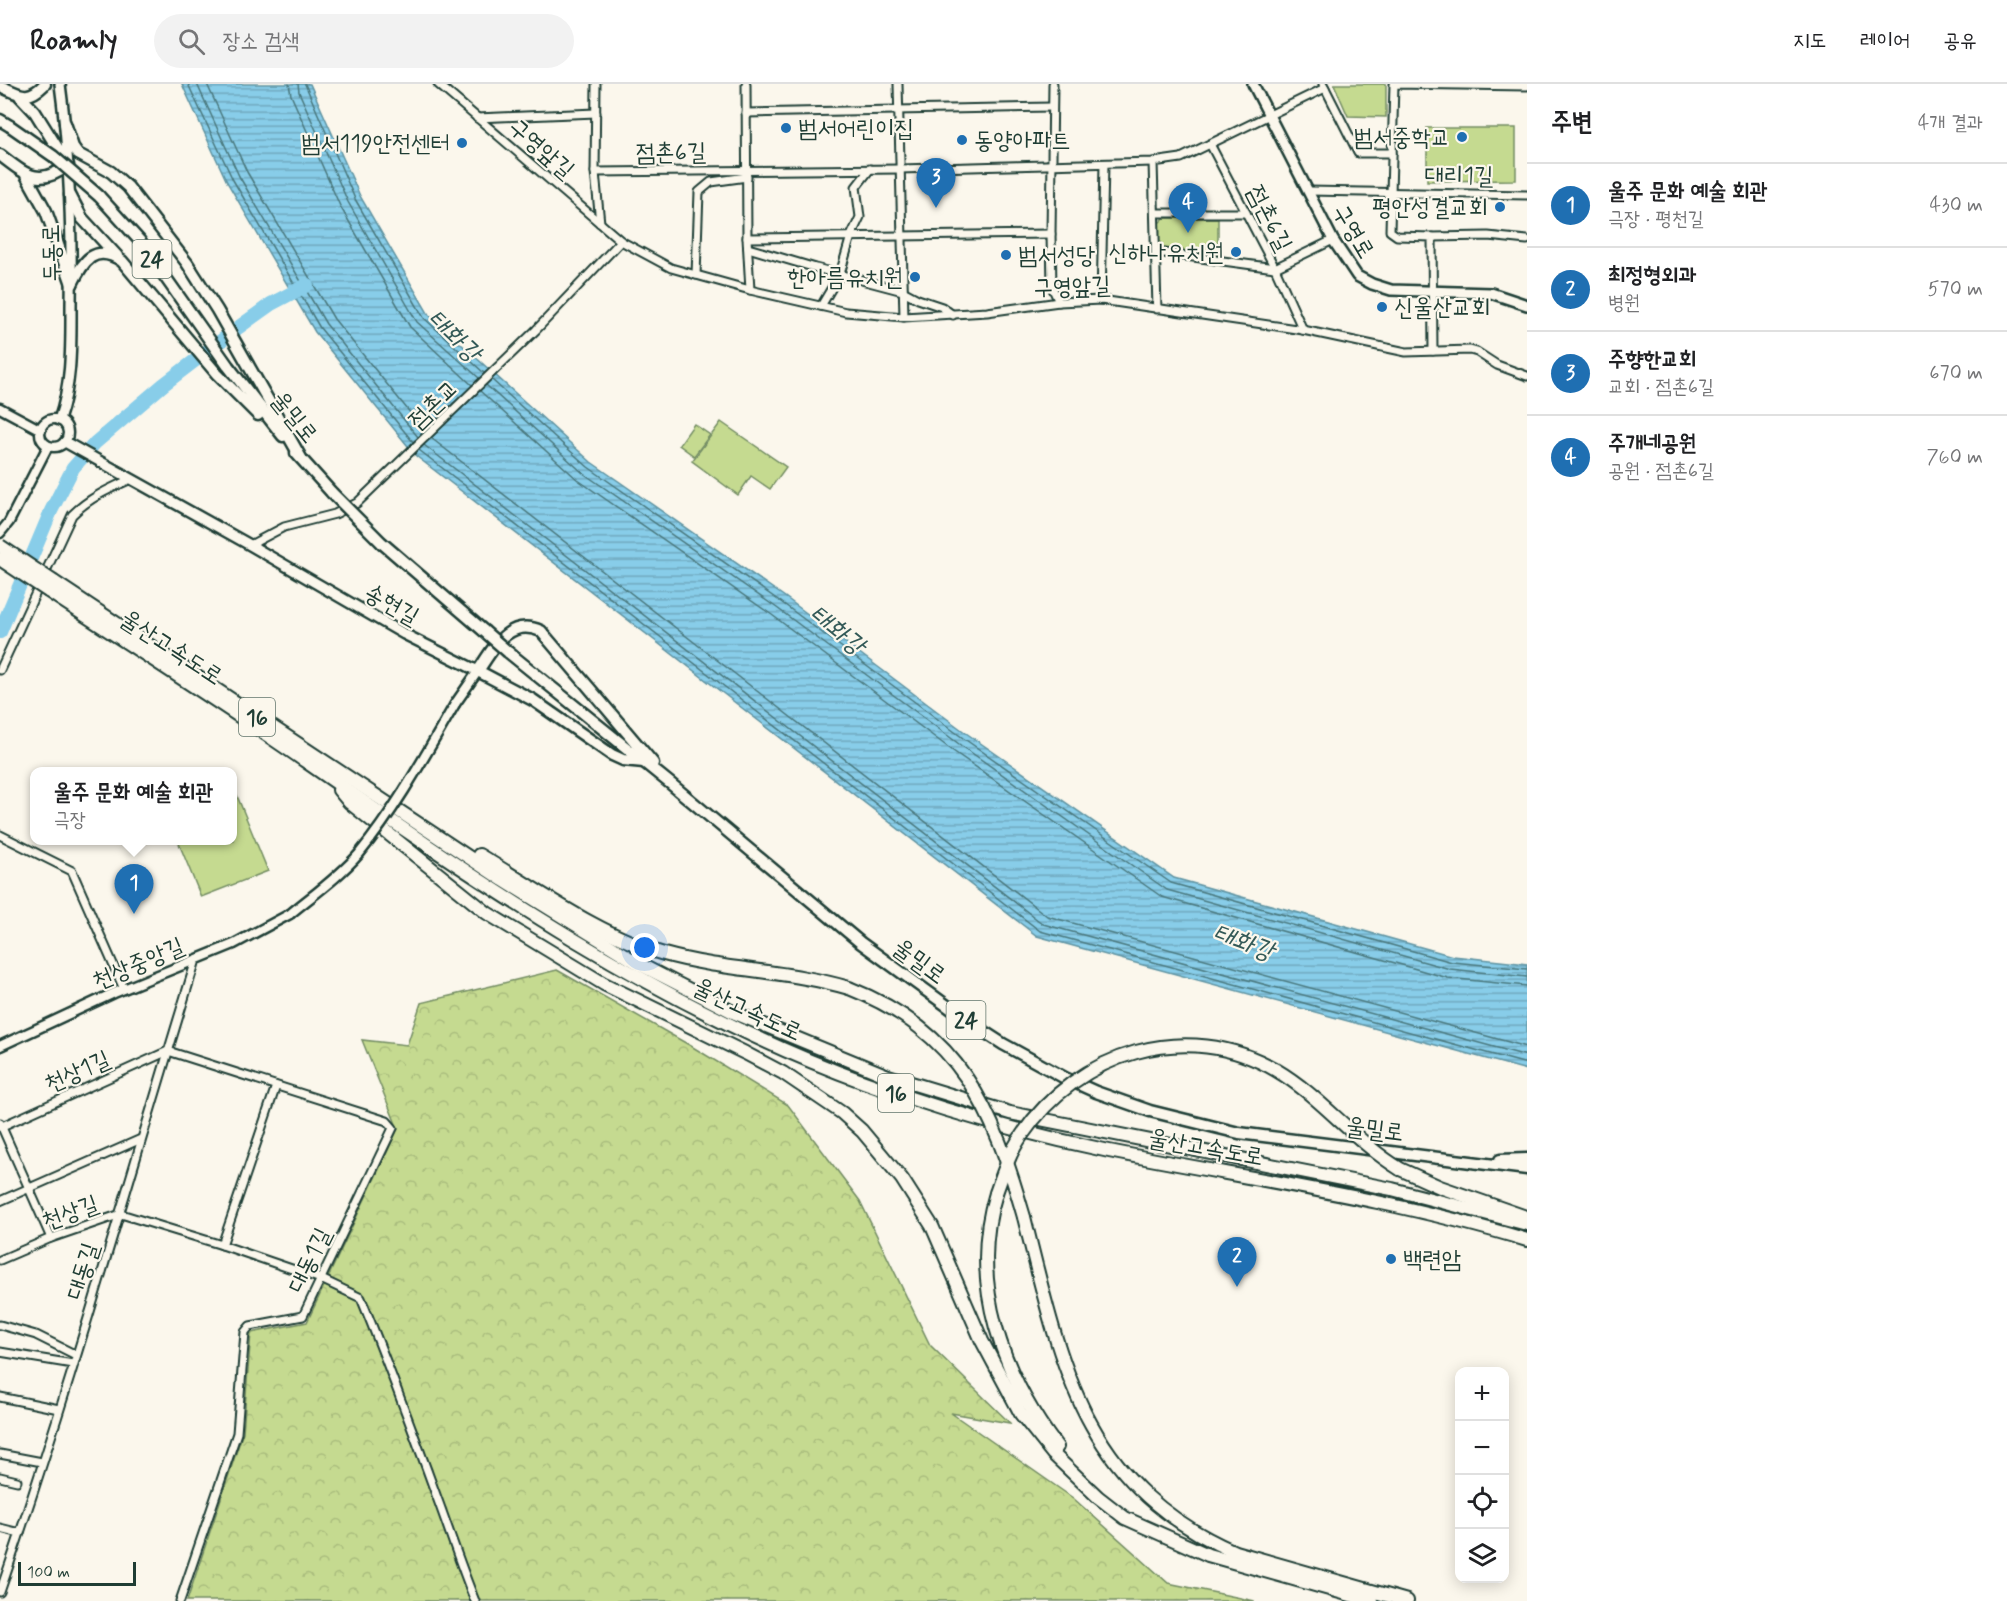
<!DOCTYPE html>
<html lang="ko">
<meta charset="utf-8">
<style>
:root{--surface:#fff;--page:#f2f2f2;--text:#202124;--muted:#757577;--line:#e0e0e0;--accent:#1f6fb2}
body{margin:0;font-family:Mynerve,"Poor Story",sans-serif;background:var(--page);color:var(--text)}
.controls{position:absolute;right:18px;bottom:18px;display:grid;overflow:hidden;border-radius:12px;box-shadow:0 3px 15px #0003}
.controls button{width:54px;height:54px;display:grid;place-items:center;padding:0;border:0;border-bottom:2px solid var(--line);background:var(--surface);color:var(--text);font:30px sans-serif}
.scale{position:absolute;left:18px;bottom:15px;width:118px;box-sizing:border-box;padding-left:6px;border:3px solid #1f3d34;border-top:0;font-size:16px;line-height:21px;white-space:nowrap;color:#1f3d34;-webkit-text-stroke:4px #fbf7ec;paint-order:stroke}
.you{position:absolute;left:645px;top:864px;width:21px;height:21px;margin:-15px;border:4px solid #fff;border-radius:50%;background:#1a73e8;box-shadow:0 0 0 9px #1a73e833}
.badge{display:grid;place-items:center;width:39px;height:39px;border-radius:50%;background:var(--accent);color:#fff;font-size:20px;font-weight:700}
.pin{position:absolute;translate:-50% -50px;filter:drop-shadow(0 2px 3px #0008)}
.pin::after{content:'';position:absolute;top:32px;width:21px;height:18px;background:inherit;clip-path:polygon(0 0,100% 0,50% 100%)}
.popup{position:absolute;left:30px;top:683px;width:207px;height:78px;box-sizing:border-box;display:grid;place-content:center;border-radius:12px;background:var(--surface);filter:drop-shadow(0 2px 4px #0005);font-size:20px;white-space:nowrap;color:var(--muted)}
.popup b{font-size:22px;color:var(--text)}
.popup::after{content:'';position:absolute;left:50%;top:100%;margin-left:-12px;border:12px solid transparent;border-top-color:var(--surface)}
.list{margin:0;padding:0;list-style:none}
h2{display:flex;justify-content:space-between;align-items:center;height:78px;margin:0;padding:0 24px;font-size:26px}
h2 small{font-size:20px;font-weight:400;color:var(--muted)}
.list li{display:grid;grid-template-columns:39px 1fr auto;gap:18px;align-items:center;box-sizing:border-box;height:84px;padding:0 24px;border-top:2px solid var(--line)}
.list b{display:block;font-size:22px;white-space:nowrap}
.list p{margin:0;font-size:20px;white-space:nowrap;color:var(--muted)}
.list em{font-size:20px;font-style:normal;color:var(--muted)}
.icon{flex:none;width:33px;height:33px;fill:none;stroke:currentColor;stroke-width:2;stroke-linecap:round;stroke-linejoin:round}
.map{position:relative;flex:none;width:1527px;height:1517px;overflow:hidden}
header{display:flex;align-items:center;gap:36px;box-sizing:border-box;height:84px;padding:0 30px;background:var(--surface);border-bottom:2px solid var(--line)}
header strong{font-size:28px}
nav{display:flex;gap:33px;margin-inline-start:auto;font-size:21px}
.search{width:420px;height:54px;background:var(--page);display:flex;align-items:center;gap:15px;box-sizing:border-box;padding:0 21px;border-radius:33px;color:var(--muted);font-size:22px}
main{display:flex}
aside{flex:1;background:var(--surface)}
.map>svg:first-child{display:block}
</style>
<header>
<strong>Roamly</strong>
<div class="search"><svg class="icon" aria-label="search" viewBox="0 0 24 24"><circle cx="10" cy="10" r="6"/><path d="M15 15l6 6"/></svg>장소 검색</div>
<nav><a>지도</a><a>레이어</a><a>공유</a></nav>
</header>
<main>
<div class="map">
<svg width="1527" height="1517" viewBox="0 0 1527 1517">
<defs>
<pattern id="forest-crowns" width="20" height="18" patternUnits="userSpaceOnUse" patternTransform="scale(1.5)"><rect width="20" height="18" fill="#c5da90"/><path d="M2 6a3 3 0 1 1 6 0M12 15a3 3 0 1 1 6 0" fill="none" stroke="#a9bc7d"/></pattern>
<pattern id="water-rules" width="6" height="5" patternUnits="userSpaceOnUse" patternTransform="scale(1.5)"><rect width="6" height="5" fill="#88cde9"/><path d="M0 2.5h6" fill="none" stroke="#6fa8be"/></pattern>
</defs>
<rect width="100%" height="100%" fill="#fbf7ec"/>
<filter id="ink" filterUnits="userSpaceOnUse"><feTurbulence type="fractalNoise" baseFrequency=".0167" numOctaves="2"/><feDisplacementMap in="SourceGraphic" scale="12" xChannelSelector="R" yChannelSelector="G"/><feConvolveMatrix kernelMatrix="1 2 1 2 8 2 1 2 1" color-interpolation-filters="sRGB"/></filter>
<g filter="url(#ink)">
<polygon fill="url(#forest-crowns)" stroke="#728c62" stroke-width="1.5" points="557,886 691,962 788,1021 860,1117 930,1261 1010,1339 951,1329 1073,1414 1168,1499 1255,1517 187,1517 243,1348 251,1249 307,1238 398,1045 362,956 407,961 421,919"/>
<g fill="#c5da90" stroke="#728c62" stroke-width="1.5">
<polygon points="1334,0 1386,0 1386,33 1348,32"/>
<polygon points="1427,44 1516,44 1516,96 1427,97"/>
<polygon points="1164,134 1218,134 1218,170 1163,164 1158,158 1159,139"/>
<polygon points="721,338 786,383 770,405 751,392 738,411 692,377"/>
<polygon points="694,340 710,351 694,372 679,361"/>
<polygon points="233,702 268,787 201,813 178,757 233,756"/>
</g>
<polygon fill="url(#water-rules)" stroke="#5e93a1" stroke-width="1.5" points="182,0 310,0 360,112 429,231 591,378 785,513 966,649 1174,794 1453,872 1527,880 1527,986 1037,852 416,372 315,248 227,98"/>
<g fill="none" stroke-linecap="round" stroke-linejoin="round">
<g stroke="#49777c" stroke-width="1.5">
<polyline points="188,0 233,96 320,244 413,358"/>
<polyline points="197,0 239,92 326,240 418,353"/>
<polyline points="207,0 247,88 334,235 425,347"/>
<polyline points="289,0 291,11 340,122 410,243 472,301"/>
<polyline points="298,0 299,8 348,118 417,238 479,294"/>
<polyline points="305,0 355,115 424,234 484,289"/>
<polyline points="492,296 588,383 781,518 963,654 1171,799 1452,878 1527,885"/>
<polyline points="486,301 583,389 777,524 959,660 1167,806 1450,885 1527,893"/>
<polyline points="480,307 578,396 772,531 953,667 1162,813 1448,894 1527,902"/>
<polyline points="431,354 1047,832 1527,963"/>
<polyline points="424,361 1043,840 1527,972"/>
<polyline points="419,366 1040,847 1527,980"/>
</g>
<polyline stroke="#88cde9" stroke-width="14" points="0,548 51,427 73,384 95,359 163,301 239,243 271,220 307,201"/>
<defs>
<g id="minor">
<polyline points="438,0 621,157 671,184 750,206 846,228 904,233 987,228 1059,218 1101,216 1303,246 1406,268 1470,266 1477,268 1497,281 1527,292"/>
<polyline points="596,0 595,88 600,139"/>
<polyline points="746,0 747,154 750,206"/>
<polyline points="898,0 904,233"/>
<polyline points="1053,0 1051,150 1052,203 1059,218"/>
<polyline points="1323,0 1358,69 1392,69"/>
<polyline points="746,29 1052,23"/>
<polyline points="477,34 596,29"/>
<polyline points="1210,60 1275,184 1303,246"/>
<polyline points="1153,78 1157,225"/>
<polyline points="595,88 900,85 1153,78 1181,74 1325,4"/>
<polyline points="1309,107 1527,111"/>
<polyline points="1155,129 1246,129"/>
<polyline points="1432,153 1488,152 1527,156"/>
<polyline points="747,154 1051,150"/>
<polyline points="748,164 816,184 903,207 918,215 942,223 953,231"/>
<polyline points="1156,168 1275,184"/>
<polyline points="1275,184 1333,156"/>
<polyline points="696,191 699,108 711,98 747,93"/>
<polyline points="1101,216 1104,80"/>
<polyline points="821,222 840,190 851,152 860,133 856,103 870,85"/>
<polyline points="1433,267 1432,153 1397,152 1390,147 1394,0 1527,2"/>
<polyline points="250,461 284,443 335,430 357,419 536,246 621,157"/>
<path d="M0 586 72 431C89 414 109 405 131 395"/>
<polyline points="0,751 72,787 124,905"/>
<polyline points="0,1039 51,1154"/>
<polyline points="0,1043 168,967 387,1037 393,1044 303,1232 250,1242 245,1248 237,1349 180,1517"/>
<polyline points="0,1117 141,1055"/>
<polyline points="222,1161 276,1002"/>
<path d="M0 1176 51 1154 121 1130 222 1161 321 1195 361 1214C389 1282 414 1350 439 1419 451 1452 462 1485 475 1517"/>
<polyline points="0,1241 36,1251 76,1271"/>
<polyline points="0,1268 73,1280"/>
<polyline points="0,1313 59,1325"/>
<polyline points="0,1370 42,1378"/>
<polyline points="0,1393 17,1397"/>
<polyline points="0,1444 20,1449"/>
<path d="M0 1508C72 1299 131 1087 196 876"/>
</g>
<g id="tertiary">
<polyline points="0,324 41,346"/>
<circle cx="54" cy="349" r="14"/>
<polyline points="0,449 9,438 48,362"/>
<polyline points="455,620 478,587"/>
<polyline points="0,962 114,909 234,860 290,830"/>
</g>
<g id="secondary">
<polyline points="1253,0 1333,156 1357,192 1372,200 1391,206 1491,209 1527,221"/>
<path d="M59 336C72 299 71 262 71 223 72 149 70 74 60 0"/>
<polyline points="65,358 250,461 404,550 478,587"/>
</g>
<g id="primary">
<path d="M0 2C21 11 27 18 45 0"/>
<polyline points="0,36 10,42"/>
<polyline points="65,39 73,63 78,70 111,88 128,103 187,179 217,226 301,374"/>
<path d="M0 71C25 90 39 104 68 81L35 28 20 12"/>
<polyline points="26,91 46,127 72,200"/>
<polyline points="70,111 82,134 117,172"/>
<polyline points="99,112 139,156 228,282 283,352"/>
<path d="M72 200C83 177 95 159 122 177L217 290 258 331"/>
<polyline points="296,369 332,409"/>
<polyline points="382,459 484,547"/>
<polyline points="508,568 671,700 861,859 972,940 1003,960 1065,994 1096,1008 1150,1027 1239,1049 1527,1085"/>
<path d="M644 678 623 676 612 671 533 616 478 587C494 563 509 533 541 547L653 679"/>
<polyline points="1500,1076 1527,1075"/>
</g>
<g id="motorway">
<polyline points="54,498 503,796 641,881 735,929 888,992 1010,1029 1392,1105 1527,1140"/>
<path d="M48 507C130 561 214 614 295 670 475 795 656 922 864 998 943 1027 1026 1050 1109 1067 1249 1095 1390 1114 1527 1156"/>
<polyline points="339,706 349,718 487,829 604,900 745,969 783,989 842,1029 862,1047 902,1095 932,1142 982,1257 1021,1330 1053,1370 1098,1413 1125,1434 1208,1471 1372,1517"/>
<path d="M479 771C536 805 600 852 664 870 725 887 788 886 849 904"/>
<polyline points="1400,1085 1440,1103 1523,1132"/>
<path d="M996 1109C968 1198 1003 1292 1057 1363"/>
<path d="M1024 1133C1061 1280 1082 1401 1235 1468L1407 1517"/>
</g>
</defs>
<use href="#minor" stroke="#1f3d34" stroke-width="11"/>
<use href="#tertiary" stroke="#1f3d34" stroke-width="13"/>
<use href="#secondary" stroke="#1f3d34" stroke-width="14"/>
<use href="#primary" stroke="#1f3d34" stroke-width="15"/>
<use href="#motorway" stroke="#1f3d34" stroke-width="16"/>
<use href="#minor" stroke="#fbf7ec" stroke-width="7"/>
<use href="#tertiary" stroke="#fbf7ec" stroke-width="8"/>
<use href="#secondary" stroke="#fbf7ec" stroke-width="9"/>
<use href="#primary" stroke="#fbf7ec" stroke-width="10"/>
<use href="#motorway" stroke="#fbf7ec" stroke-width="12"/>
<defs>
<path id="tertiary-bridge" d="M290 830C313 811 339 793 359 770 396 725 426 670 455 620"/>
<g id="primary-bridge">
<polyline points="10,42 53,72 99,112"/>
<polyline points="332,409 382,459"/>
<polyline points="484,547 508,568"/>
</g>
<g id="motorway-bridge">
<polyline points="0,462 54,498"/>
<polyline points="0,475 48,507"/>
<path d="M849 904C961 948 993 1025 1024 1133"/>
<path d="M996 1109C1003 1089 1010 1068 1022 1051 1078 968 1187 934 1276 986 1322 1013 1354 1057 1400 1085"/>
</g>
</defs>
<use href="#tertiary-bridge" stroke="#1f3d34" stroke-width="13" stroke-linecap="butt"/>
<use href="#primary-bridge" stroke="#1f3d34" stroke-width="15" stroke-linecap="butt"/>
<use href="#motorway-bridge" stroke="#1f3d34" stroke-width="16" stroke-linecap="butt"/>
<use href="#tertiary-bridge" stroke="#fbf7ec" stroke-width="8"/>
<use href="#primary-bridge" stroke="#fbf7ec" stroke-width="10"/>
<use href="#motorway-bridge" stroke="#fbf7ec" stroke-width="12"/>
</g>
</g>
<g fill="#1f6fb2" stroke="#fbf7ec" stroke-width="2">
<circle cx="786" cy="44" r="6"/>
<circle cx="1462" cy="53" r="6"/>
<circle cx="962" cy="56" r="6"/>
<circle cx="462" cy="59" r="6"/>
<circle cx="1500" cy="123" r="6"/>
<circle cx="1236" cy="168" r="6"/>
<circle cx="1006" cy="171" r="6"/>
<circle cx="915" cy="193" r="6"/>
<circle cx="1382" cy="223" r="6"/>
<circle cx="1391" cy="1175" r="6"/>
</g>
<g text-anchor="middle" stroke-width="4.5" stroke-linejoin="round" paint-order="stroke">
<g fill="#fbf7ec" stroke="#61756b" stroke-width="1.5">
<rect x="132.5" y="156" width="39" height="38" rx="4.5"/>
<rect x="239" y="614" width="36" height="38" rx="4.5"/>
<rect x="946.5" y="917" width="39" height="38" rx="4.5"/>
<rect x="878" y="990" width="36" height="38" rx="4.5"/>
</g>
<g font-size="22" font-weight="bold" fill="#1f3d34">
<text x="152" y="183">24</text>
<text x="257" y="641">16</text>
<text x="966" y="944">24</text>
<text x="896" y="1017">16</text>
</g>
<g font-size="24" fill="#1f3d34" stroke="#fbf7ec" text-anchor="start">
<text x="798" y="52">범서어린이집</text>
<text x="1450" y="61" text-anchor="end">범서중학교</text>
<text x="974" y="64">동양아파트</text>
<text x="450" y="67" text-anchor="end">범서119안전센터</text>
<text x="1488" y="131" text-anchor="end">평안성결교회</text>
<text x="1224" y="176" text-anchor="end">신하나유치원</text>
<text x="1018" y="179">범서성당</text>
<text x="903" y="201" text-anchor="end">한아름유치원</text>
<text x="1394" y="231">신울산교회</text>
<text x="1403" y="1183">백련암</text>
</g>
<g font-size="24" fill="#1f3d34" stroke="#fbf7ec">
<text transform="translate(542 64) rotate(41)" y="8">구영앞길</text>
<text transform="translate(671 68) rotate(-1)" y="8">점촌6길</text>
<text transform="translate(1459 91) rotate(1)" y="8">대리1길</text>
<text transform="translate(1270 134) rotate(63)" y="8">점촌6길</text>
<text transform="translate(1354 147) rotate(59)" y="8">구영로</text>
<text transform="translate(51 169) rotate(-91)" y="8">두동로</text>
<text transform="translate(1072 202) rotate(-2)" y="8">구영앞길</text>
<text transform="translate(433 320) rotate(-44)" y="8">점촌교</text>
<text transform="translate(295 333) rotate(51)" y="8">울밀로</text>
<text transform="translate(392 520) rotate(29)" y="8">송현길</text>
<text transform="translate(172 563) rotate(33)" y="8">울산고속도로</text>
<text transform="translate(920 877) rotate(36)" y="8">울밀로</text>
<text transform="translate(138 879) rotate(-23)" y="8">천상중앙길</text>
<text transform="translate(748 925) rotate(25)" y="8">울산고속도로</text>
<text transform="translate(77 987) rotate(-24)" y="8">천상1길</text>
<text transform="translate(1375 1045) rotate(7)" y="8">울밀로</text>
<text transform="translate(1206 1063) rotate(10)" y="8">울산고속도로</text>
<text transform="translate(70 1128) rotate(-20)" y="8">천상길</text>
<text transform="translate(309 1176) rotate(-64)" y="8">대동1길</text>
<text transform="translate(82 1187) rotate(-72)" y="8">대동길</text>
</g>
<g font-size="26" font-style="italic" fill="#345a58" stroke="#fbf7ec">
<text transform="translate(455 251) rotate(44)" y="9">태화강</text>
<text transform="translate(838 545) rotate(39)" y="9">태화강</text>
<text transform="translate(1244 857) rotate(20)" y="9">태화강</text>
</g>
</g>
</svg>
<div class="controls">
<button>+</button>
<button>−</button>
<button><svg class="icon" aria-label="locate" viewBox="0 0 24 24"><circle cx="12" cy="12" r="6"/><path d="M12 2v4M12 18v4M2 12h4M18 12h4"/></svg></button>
<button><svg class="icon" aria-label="layers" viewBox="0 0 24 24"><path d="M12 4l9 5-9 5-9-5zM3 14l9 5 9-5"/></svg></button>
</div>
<div class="scale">100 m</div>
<div class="you"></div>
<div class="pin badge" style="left:134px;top:830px">1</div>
<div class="popup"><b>울주 문화 예술 회관</b>극장</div>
<div class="pin badge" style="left:1237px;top:1203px">2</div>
<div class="pin badge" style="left:936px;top:124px">3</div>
<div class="pin badge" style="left:1188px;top:149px">4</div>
</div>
<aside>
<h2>주변<small>4개 결과</small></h2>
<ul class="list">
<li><span class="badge">1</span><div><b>울주 문화 예술 회관</b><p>극장 · 평천길</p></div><em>430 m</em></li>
<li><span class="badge">2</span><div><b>최정형외과</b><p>병원</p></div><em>570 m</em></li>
<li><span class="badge">3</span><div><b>주향한교회</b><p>교회 · 점촌6길</p></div><em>670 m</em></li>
<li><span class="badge">4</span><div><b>주개네공원</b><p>공원 · 점촌6길</p></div><em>760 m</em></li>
</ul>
</aside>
</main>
